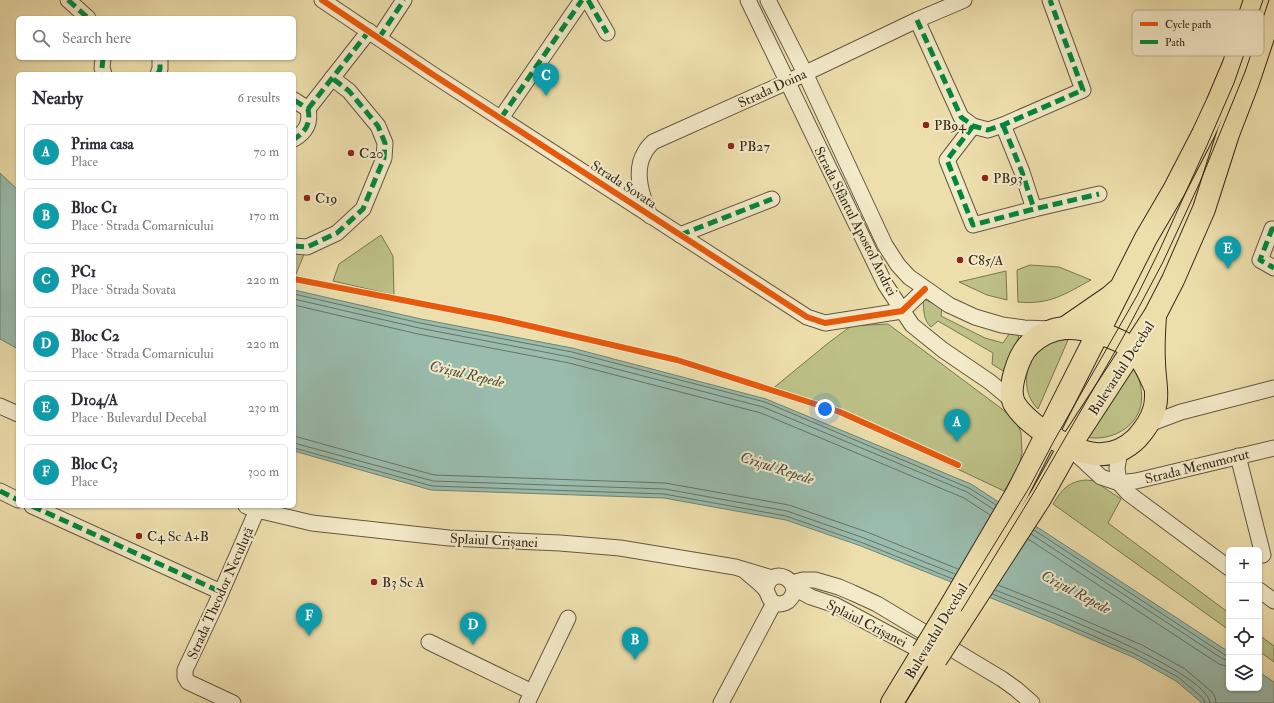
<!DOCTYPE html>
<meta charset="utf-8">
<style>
:root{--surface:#fff;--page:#f7f7f7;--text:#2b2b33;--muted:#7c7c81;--line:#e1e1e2;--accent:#0f766e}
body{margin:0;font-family:"IM FELL Double Pica",serif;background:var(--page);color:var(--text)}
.controls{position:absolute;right:12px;bottom:12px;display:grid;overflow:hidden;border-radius:6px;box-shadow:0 1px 3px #0004}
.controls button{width:36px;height:36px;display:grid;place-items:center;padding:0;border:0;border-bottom:1px solid var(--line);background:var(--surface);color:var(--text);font:20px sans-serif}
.you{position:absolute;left:825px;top:409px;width:14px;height:14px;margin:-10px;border:3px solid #fff;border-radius:50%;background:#1a73e8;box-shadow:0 0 0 6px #1a73e833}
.badge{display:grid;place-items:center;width:26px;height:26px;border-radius:50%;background:var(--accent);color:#fff;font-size:13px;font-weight:700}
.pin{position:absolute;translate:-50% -33px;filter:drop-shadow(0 1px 2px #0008)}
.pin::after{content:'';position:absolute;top:21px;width:14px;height:12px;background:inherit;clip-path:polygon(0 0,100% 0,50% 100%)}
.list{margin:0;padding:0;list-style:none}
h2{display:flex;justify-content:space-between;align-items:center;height:52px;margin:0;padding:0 16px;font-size:17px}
h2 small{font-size:13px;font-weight:400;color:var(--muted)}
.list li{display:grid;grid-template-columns:26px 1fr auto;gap:12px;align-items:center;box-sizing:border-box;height:56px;margin:0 8px 8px;padding:0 8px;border:1px solid var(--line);border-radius:6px}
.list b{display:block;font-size:15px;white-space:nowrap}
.list p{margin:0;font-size:13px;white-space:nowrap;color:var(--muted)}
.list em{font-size:13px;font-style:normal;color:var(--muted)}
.icon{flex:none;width:22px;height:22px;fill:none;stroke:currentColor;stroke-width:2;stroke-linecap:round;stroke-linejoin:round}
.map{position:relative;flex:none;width:1274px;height:703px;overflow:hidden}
.search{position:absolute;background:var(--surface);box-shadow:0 1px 3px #0004;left:16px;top:16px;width:280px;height:44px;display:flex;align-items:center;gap:10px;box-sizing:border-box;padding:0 14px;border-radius:6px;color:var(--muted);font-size:15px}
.panel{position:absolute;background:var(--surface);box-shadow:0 1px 3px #0004;left:16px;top:72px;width:280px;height:436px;border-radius:6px}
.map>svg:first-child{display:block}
</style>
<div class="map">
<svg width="1274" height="703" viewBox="0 0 1274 703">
<rect width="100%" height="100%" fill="#eddfac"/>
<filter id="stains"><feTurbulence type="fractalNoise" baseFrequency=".005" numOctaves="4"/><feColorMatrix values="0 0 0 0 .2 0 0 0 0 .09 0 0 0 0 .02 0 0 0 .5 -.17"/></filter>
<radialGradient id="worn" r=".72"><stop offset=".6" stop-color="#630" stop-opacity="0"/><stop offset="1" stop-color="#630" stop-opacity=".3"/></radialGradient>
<g fill="#bdc187" stroke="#7a7651">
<polygon points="381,235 393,256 394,295 333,281 339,264"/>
<polygon points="294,246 307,247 294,279"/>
<path d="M1030 265 1059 267 1091 280C1065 294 1050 305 1018 302L1017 270Z"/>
<polygon points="1006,271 1007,300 987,295 959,282"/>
<path d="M923 299 942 307 941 316 985 338 1003 343 1011 331 1019 337 1003 371 992 364 993 353 938 321 931 327C923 320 924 310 923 299Z"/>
<polygon points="888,324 1002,409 1017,422 1021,433 1022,453 1019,466 1004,491 835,411 771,390 827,344 851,326"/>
<path d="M1058 339 1068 340 1038 409C1025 396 1024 378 1030 362 1031 359 1032 356 1034 353 1037 348 1052 342 1058 339Z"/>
<path d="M1133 369C1138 375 1140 382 1141 389 1147 423 1114 443 1085 437Z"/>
<path d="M1086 480 1094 481 1121 499 1108 523 1229 613V630L1053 504C1062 490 1067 482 1086 480Z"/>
<polygon points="1259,635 1274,646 1274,662 1259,651"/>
</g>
<g fill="#99bcad" stroke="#718273">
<polygon points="0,173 18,190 18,349 0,339"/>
<polygon points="294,290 421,319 572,348 766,399 971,484 1229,652 1229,688 1259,688 1259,672 1274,682 1274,703 1202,703 1176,681 1135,658 1051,622 861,546 786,520 664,498 431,490 294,451"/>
</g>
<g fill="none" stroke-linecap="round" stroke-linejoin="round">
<g stroke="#687364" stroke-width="1">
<polyline points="294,294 420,323 572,352 765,402 969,488 996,505"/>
<polyline points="294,299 419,328 570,357 763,407 967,492 993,509"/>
<polyline points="294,305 418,334 569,363 761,413 964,498 990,515"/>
<polyline points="294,436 434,475 665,483 789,505 867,532 958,569"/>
<polyline points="294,443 433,481 665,489 787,511 864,538 955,574"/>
<polyline points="294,448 432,486 664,494 786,516 863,543 953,579"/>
<polyline points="1034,530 1225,655 1229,656"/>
<polyline points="1031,534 1223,659 1229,661"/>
<polyline points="1028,539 1219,664 1229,667"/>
<polyline points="998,585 1056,608 1142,645 1185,669 1212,692 1215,697 1216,703"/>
<path d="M995 590C1028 603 1208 670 1210 703"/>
<polyline points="992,594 1052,618 1137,655 1178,677 1203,698 1205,703"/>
</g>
<defs>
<g id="minor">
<polyline points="68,0 88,18"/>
<polyline points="322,0 432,74 807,317 825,323 902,311 925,289"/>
<polyline points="588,0 607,33"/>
<polyline points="748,0 885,284 912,325 943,350 990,382 1014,402"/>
<polyline points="768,0 805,73 885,245 898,265 909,277 949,305 975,317 1002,325 1024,328 1052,329"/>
<polyline points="917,20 961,117 973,126 988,130 1003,125 1083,90 1050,0"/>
<polyline points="379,38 404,0"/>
<polyline points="103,58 102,68 104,74"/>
<polyline points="158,74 160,69 160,58"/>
<path d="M294 100 308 109C311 123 306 132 294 139"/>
<polyline points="308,109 369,31"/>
<polyline points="501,118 582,0"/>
<polyline points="1003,125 1022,172 1034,209"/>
<polyline points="973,126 947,160 973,225 1034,209 1099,194"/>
<path d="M650 216C642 197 633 171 645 152 647 148 650 145 653 142L787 82 917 20 964 0"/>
<polyline points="1274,229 1272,229 1260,260 1274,268"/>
<polyline points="680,235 772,199"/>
<polyline points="294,246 307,247 337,233 363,209 384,158 385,143 378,126 349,91 332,78"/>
<polyline points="0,406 18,414"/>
<polyline points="1149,424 1181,412 1274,388"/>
<polyline points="1073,451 1101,477 1119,483 1128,493 1229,568"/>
<polyline points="1238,456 1263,555"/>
<polyline points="1119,483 1136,481 1274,448"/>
<polyline points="1119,483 1117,468 1120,451"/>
<polyline points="0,491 18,500"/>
<polyline points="32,506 221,592"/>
<polyline points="246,506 257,510 312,523 449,538 560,543 620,548 735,567 772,578"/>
<path d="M746 572C752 577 760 583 765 589 770 595 768 603 779 604 783 604 788 602 790 599 805 582 770 562 766 590"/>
<polyline points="792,583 803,580 815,580 839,587 853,593 877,604 1002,679 1016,689 1032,703"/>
<polyline points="794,588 811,597 835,605 923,652"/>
<polyline points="1259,590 1274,601"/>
<polyline points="429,642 532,692"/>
<polyline points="233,703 188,682 185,677 185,670 216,604 257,510"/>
<polyline points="527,703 568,618"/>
<polyline points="721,703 774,603"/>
</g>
<g id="primary">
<path d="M1155 316C1154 331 1153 347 1154 362 1154 377 1159 395 1154 410 1151 421 1145 429 1137 438 1108 467 1074 452 1044 432 1033 424 1021 415 1014 403 1007 388 1019 354 1030 344 1040 335 1052 329 1065 328 1084 327 1120 337 1133 350 1144 361 1150 375 1156 389"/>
<polyline points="1065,328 1110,297 1118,290"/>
<polyline points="946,614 1017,493 1146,238 1174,190 1203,134 1217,104 1234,64 1255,0"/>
<polyline points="960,622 1041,497 1069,447 1155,315 1173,280 1204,209 1228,134 1248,82 1274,4"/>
<polyline points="892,703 923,652"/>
</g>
</defs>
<use href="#minor" stroke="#64573f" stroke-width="17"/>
<use href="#primary" stroke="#362a1b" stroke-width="24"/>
<use href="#minor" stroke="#f3eac9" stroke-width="15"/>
<use href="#primary" stroke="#eddfac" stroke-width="22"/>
<g stroke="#362a1b" stroke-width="1">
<polyline points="912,680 927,654 1029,488 1055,439 1138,294 1161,247 1208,143 1234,83 1263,0"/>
<polyline points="905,703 1034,492 1121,341 1163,262 1200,182 1245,72 1269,0"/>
</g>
<defs>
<g id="primary-bridge">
<polyline points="923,652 946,614"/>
<polyline points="936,659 960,622"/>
</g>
</defs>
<use href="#primary-bridge" stroke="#362a1b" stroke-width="24" stroke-linecap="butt"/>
<use href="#primary-bridge" stroke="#eddfac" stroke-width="22"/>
<g stroke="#00873e" stroke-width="5" stroke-dasharray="10 5" stroke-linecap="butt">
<polyline points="68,0 88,18"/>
<polyline points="588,0 607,33"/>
<polyline points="917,20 961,117 973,126 988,130 1003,125 1083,90 1050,0"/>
<polyline points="379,38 404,0"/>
<polyline points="103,58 102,68 104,74"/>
<polyline points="158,74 160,69 160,58"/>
<path d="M294 100 308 109C311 123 306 132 294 139"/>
<polyline points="308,109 369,31"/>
<polyline points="501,118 582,0"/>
<polyline points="1003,125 1022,172 1034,209"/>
<polyline points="973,126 947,160 973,225 1034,209 1099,194"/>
<polyline points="1274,229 1272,229 1260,260 1274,268"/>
<polyline points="680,235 772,199"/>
<polyline points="294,246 307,247 337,233 363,209 384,158 385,143 378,126 349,91 332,78"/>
<polyline points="0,491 18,500"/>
<polyline points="32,506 221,592"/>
</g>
<defs>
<g id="cycleway">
<polyline points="322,0 432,74 807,317 825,323 902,311 925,289"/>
<polyline points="294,279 500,319 677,360 840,412 958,465"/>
</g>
</defs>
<use href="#cycleway" stroke="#f3eac9" stroke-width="8"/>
<use href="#cycleway" stroke="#e8590c" stroke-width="6"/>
</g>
<g fill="#8f2418" stroke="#f3eac9" stroke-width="1.5">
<circle cx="926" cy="125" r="4"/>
<circle cx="731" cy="146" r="4"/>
<circle cx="351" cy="153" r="4"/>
<circle cx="985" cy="178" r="4"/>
<circle cx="307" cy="198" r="4"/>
<circle cx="960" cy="260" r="4"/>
<circle cx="139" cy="536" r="4"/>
<circle cx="374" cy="582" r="4"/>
</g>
<g text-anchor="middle" stroke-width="4" stroke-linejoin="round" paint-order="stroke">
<g font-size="14" fill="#362a1b" stroke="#f3eac9">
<text transform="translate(772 88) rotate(-25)" y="5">Strada Doina</text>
<text transform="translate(624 184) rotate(33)" y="5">Strada Sovata</text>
<text transform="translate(856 221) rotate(63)" y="5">Strada Sfântul Apostol Andrei</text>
<text transform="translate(1121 368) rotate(-57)" y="5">Bulevardul Decebal</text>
<text transform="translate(1197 466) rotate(-14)" y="5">Strada Menumorut</text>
<text transform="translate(494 540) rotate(3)" y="5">Splaiul Crișanei</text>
<text transform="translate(220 593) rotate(-66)" y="5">Strada Theodor Neculuță</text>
<text transform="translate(867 623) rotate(27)" y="5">Splaiul Crișanei</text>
<text transform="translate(936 631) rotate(-59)" y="5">Bulevardul Decebal</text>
</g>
<g font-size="14" fill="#362a1b" stroke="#f3eac9" text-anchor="start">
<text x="934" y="130">PB94</text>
<text x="739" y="151">PB27</text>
<text x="359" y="158">C20</text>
<text x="993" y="183">PB93</text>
<text x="315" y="203">C19</text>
<text x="968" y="265">C85/A</text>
<text x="147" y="541">C4 Sc A+B</text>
<text x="382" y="587">B3 Sc A</text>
</g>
<g font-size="15" font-style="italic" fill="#4f4e40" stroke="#f3eac9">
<text transform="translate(467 374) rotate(13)" y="5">Crișul Repede</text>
<text transform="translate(777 468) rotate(18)" y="5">Crișul Repede</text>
<text transform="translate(1076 592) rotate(28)" y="5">Crișul Repede</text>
</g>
</g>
<rect x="1132" y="10" width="132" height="46" rx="6" fill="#f3eac9" stroke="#bab095" stroke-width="1"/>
<rect x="1140" y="22" width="18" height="4" fill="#e8590c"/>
<rect x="1140" y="40" width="18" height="4" fill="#00873e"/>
<g font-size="11" fill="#362a1b">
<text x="1165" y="28">Cycle path</text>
<text x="1165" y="46">Path</text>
</g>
<rect width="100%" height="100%" filter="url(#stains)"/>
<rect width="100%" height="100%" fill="url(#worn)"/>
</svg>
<div class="controls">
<button>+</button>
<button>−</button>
<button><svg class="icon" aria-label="locate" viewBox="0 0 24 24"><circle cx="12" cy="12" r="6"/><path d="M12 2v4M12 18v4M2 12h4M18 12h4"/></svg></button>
<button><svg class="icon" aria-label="layers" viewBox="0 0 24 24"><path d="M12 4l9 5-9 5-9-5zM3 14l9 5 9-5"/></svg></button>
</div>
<div class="you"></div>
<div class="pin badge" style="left:957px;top:442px;background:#0f9aa8">A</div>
<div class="pin badge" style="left:635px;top:660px;background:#0f9aa8">B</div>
<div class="pin badge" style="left:546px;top:96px;background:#0f9aa8">C</div>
<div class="pin badge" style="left:473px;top:645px;background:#0f9aa8">D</div>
<div class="pin badge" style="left:1228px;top:269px;background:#0f9aa8">E</div>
<div class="pin badge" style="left:309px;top:636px;background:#0f9aa8">F</div>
<div class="search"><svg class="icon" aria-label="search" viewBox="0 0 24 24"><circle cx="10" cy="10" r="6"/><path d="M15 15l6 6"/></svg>Search here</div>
<section class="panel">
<h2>Nearby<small>6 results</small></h2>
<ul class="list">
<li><span class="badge" style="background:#0f9aa8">A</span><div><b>Prima casa</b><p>Place</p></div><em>70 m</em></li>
<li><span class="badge" style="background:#0f9aa8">B</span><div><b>Bloc C1</b><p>Place · Strada Comarnicului</p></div><em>170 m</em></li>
<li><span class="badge" style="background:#0f9aa8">C</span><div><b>PC1</b><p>Place · Strada Sovata</p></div><em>220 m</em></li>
<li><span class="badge" style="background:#0f9aa8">D</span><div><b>Bloc C2</b><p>Place · Strada Comarnicului</p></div><em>220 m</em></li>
<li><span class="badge" style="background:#0f9aa8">E</span><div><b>D104/A</b><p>Place · Bulevardul Decebal</p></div><em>230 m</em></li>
<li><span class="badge" style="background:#0f9aa8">F</span><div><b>Bloc C3</b><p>Place</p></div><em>300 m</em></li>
</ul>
</section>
</div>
